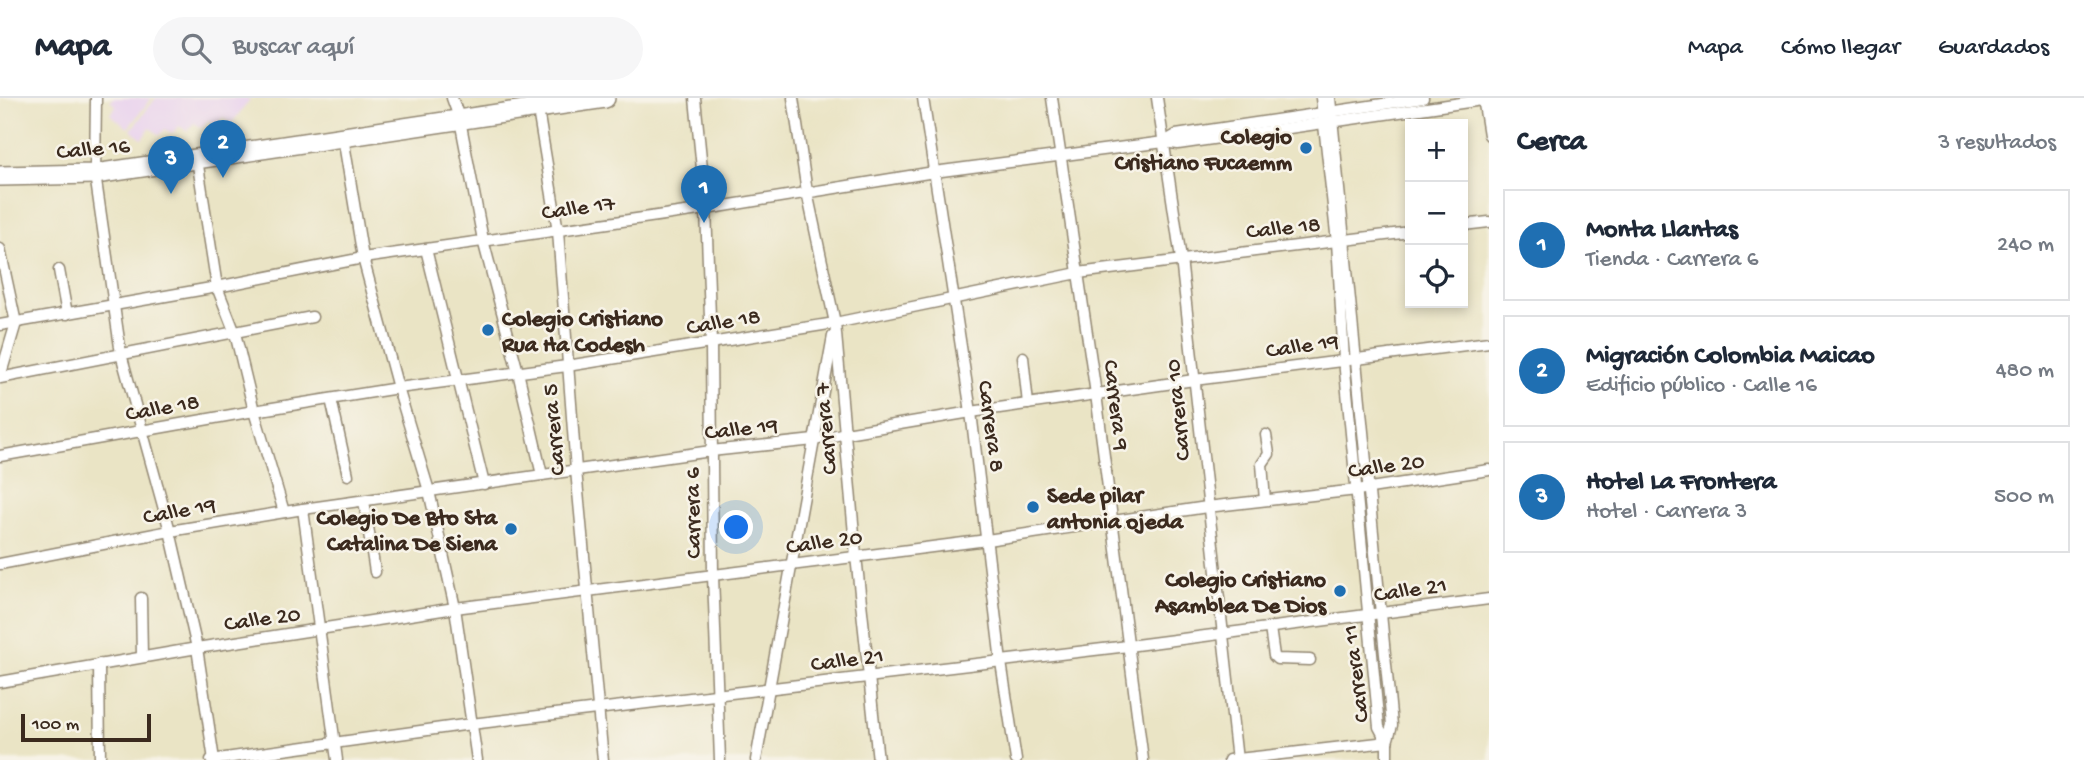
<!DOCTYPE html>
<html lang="es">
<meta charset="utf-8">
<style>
:root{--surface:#fff;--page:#f6f6f7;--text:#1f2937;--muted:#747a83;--line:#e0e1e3;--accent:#1f6fb2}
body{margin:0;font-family:"Gochi Hand",sans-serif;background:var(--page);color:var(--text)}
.controls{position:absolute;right:21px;top:21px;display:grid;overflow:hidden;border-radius:0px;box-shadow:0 4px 10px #0003}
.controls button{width:63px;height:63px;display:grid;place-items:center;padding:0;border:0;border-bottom:2px solid var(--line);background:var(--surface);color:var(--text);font:35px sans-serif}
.scale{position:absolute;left:21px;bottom:18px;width:130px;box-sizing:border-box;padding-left:7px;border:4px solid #3b2a1e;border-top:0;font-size:19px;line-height:24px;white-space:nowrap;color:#3b2a1e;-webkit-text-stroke:5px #f7f3e8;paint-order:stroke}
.you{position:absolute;left:737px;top:430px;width:24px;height:24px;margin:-18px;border:5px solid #fff;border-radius:50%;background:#1a73e8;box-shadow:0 0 0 10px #1a73e833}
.badge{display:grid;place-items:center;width:46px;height:46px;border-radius:50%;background:var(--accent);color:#fff;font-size:23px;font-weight:700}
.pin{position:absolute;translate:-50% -58px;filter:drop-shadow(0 2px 4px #0008)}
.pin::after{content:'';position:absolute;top:37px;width:24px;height:21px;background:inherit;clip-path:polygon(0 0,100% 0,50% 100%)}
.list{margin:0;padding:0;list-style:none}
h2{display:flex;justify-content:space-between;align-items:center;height:91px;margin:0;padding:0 28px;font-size:30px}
h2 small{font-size:23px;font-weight:400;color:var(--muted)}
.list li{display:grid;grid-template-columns:46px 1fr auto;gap:21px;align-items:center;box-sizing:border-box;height:112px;margin:0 14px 14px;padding:0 14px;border:2px solid var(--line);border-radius:0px}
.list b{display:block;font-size:26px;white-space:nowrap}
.list p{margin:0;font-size:23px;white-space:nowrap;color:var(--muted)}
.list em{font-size:23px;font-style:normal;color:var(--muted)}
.icon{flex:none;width:38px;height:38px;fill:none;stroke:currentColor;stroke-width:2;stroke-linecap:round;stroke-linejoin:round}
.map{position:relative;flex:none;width:1489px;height:662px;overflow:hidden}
header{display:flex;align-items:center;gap:42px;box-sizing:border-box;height:98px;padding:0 35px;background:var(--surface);border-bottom:2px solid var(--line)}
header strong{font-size:33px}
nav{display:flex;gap:38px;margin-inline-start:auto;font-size:24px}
.search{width:490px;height:63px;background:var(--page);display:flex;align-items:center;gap:18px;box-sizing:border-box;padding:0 24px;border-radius:38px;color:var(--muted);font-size:26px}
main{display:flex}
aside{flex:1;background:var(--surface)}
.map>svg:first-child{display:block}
</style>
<header>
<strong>Mapa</strong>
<div class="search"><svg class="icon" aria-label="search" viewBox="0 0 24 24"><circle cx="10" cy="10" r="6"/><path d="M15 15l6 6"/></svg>Buscar aquí</div>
<nav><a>Mapa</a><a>Cómo llegar</a><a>Guardados</a></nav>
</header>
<main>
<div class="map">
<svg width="1489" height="662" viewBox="0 0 1489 662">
<rect width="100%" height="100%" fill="#f7f3e8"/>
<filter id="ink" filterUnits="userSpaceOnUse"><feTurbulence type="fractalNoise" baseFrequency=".0143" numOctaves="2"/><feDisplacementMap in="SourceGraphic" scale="14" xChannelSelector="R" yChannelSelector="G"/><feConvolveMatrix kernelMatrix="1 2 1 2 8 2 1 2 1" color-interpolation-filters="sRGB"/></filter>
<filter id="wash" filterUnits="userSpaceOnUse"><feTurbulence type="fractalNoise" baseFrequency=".00686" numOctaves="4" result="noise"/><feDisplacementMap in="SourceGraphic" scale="28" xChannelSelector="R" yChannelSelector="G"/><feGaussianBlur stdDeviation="1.57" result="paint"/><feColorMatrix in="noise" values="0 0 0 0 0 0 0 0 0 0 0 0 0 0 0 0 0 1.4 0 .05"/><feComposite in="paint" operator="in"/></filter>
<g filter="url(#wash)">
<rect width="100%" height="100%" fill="#eae4c5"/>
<g fill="#e9d2ee">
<polygon points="113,0 152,0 128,30 110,16 116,8 110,3"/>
<polygon points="156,0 247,0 250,2 231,26 223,19 216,28 208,22 202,30 194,25 187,33 179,28 172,36 165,31 160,37 150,30 142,41 131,32"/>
</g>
</g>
<g filter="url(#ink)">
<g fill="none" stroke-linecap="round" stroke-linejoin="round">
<defs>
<g id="street">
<polyline points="96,0 95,76 121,256 170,433 197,550 214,662"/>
<polyline points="452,0 460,22 483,142 518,274 542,377"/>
<polyline points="536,0 558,133 576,372 603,662"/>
<polyline points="695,0 706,111 711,246 713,478 720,662"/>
<polyline points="793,0 807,94 835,225 856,458 878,662"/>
<polyline points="923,0 971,314 1001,564 1016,662"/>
<polyline points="1052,0 1096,296 1143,662"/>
<polyline points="1157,0 1181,161 1237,662"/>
<polyline points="1321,0 1337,144 1344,262 1379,629 1387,644"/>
<polyline points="1330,0 1392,627 1387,644 1387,662"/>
<polyline points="1483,0 1489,37"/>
<polyline points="343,39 363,160 398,290 429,393 455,510 477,662"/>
<polyline points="1164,44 1176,37 1423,0"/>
<polyline points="197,61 217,189 235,235 254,313 284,414"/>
<polyline points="1463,127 1489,124"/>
<polyline points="0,151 16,225 0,279"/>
<polyline points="426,151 484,386"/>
<polyline points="59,172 67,216"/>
<polyline points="0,227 217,189 363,160 706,111 934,74 1164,44 1178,46 1489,1"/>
<polyline points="1023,259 1028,306"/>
<polyline points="0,280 312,219"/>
<polyline points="331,301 348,377"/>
<polyline points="0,358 254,313 398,290 567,268 835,225 1078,175 1410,134"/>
<polyline points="1265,402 1262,366 1269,356 1266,337"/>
<polyline points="364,403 375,474"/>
<polyline points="303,411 337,662"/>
<polyline points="0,466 170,433 303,411 711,353 814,342 846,335 971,314 1194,282 1489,244"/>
<polyline points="141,500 142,559"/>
<polyline points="1270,530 1274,558 1277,561 1310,562"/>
<polyline points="99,566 100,662"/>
<polyline points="0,584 197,550 455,510 987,442 1207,409 1357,392 1489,372"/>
<polyline points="211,662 471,626 1128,548 1489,501"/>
<polyline points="756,662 833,238"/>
<polyline points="1229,662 1387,644"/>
</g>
<polyline id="highway" points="0,78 95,76 605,0"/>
</defs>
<use href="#street" stroke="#928772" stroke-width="13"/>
<use href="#highway" stroke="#928772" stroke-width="22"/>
<use href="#street" stroke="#fff" stroke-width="10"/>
<use href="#highway" stroke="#fff" stroke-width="19"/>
</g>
</g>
<g fill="#1f6fb2" stroke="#f7f3e8" stroke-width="2.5">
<circle cx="1306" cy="50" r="7"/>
<circle cx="488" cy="232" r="7"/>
<circle cx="1033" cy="409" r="7"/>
<circle cx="511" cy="431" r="7"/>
<circle cx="1340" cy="493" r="7"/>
</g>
<g text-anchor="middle" stroke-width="5" stroke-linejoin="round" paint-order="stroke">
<g font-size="23" font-weight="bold" fill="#3b2a1e" stroke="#f7f3e8" text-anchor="end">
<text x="1292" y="45">Colegio<tspan x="1292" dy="26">Cristiano Fucaemm</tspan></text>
<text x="502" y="227" text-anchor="start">Colegio Cristiano<tspan x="502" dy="26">Rua Ha Codesh</tspan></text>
<text x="1047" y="404" text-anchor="start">Sede pilar<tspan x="1047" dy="26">antonia ojeda</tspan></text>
<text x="497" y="426">Colegio De Bto Sta<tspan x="497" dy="26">Catalina De Siena</tspan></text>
<text x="1326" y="488">Colegio Cristiano<tspan x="1326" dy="26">Asamblea De Dios</tspan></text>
</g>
<g font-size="23" fill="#3b2a1e" stroke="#f7f3e8">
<text transform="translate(93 49) rotate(-5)" y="8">Calle 16</text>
<text transform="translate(578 108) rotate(-8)" y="8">Calle 17</text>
<text transform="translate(1283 128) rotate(-6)" y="8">Calle 18</text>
<text transform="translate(723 222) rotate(-9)" y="8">Calle 18</text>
<text transform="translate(1302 246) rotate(-8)" y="8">Calle 19</text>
<text transform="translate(1118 307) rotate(83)" y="8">Carrera 9</text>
<text transform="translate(162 308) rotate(-10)" y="8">Calle 18</text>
<text transform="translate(1176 312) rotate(-96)" y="8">Carrera 10</text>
<text transform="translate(993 328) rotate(82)" y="8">Carrera 8</text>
<text transform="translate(741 329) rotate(-6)" y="8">Calle 19</text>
<text transform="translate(824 331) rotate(-95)" y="8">Carrera 7</text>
<text transform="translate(552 332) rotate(-95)" y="8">Carrera 5</text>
<text transform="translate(1386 366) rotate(-8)" y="8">Calle 20</text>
<text transform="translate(179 411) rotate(-10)" y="8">Calle 19</text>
<text transform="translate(691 415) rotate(-91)" y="8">Carrera 6</text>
<text transform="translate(824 442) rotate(-8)" y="8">Calle 20</text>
<text transform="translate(1410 490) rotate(-8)" y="8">Calle 21</text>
<text transform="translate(262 519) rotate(-8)" y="8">Calle 20</text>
<text transform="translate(847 560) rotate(-7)" y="8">Calle 21</text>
<text transform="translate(1354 576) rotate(-97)" y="8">Carrera 11</text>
</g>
</g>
</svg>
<div class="controls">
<button>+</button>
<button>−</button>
<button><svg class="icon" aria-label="locate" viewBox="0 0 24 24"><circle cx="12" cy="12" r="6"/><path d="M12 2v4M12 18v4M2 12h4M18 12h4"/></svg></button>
</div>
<div class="scale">100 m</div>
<div class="you"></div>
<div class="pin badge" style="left:704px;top:125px">1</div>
<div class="pin badge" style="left:223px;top:80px">2</div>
<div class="pin badge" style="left:171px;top:96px">3</div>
</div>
<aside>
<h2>Cerca<small>3 resultados</small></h2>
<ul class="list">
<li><span class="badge">1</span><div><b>Monta Llantas</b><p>Tienda · Carrera 6</p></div><em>240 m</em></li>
<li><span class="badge">2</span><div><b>Migración Colombia Maicao</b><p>Edificio público · Calle 16</p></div><em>480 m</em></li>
<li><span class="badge">3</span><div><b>Hotel La Frontera</b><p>Hotel · Carrera 3</p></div><em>500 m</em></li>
</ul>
</aside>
</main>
